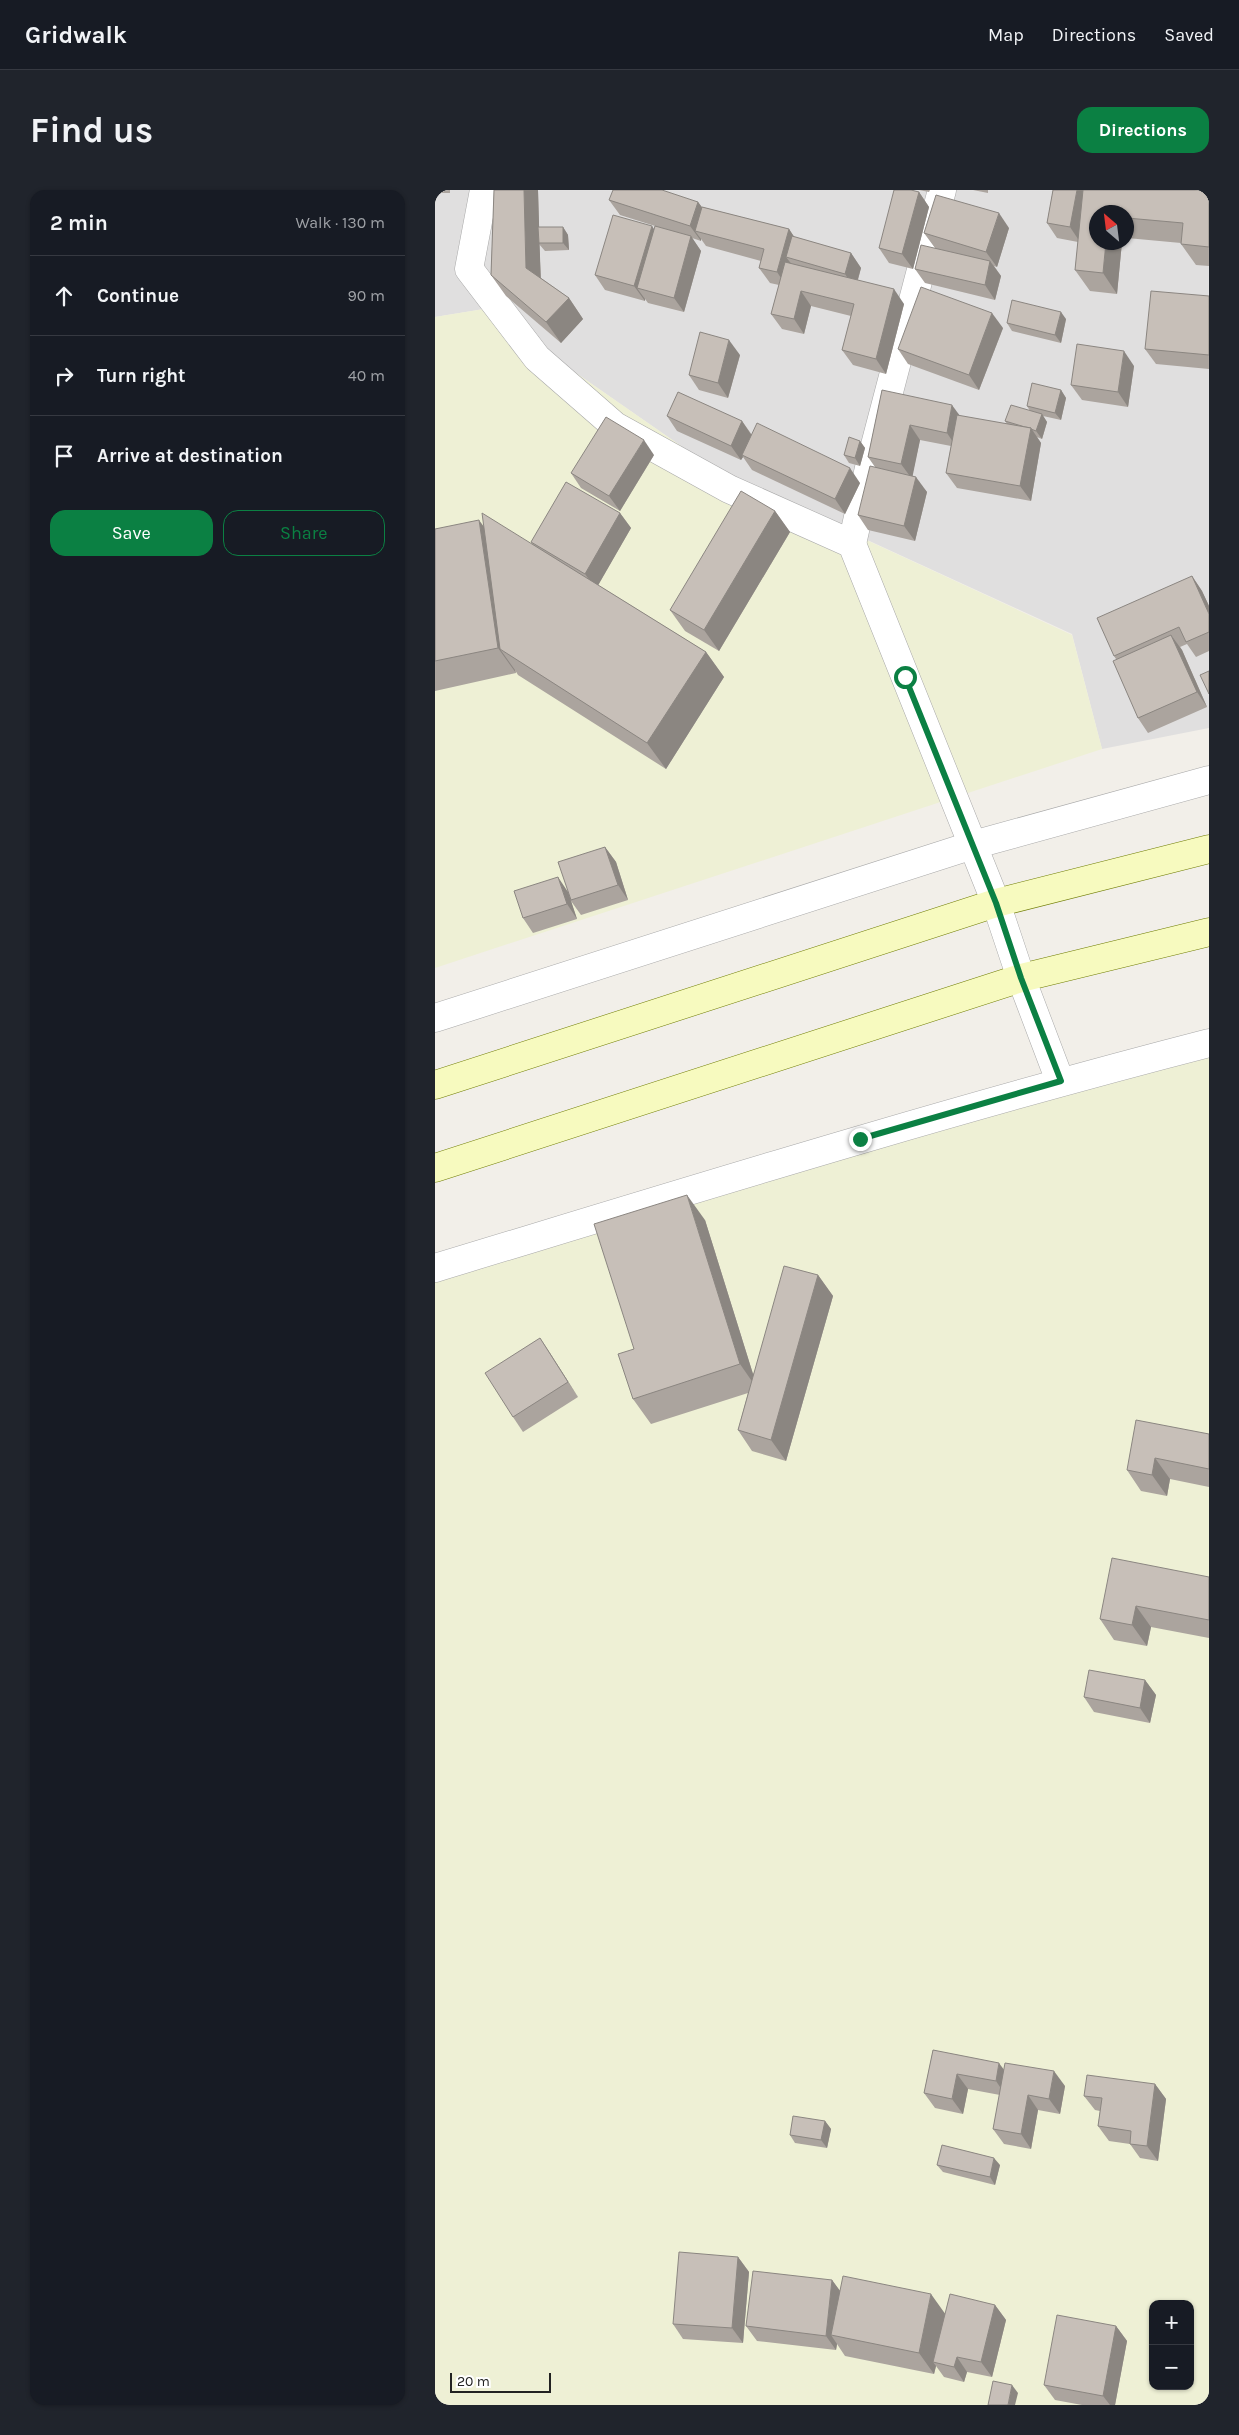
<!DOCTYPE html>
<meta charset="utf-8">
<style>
:root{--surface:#171b24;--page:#20242c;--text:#f1f3f6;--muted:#9ea1a6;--line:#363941;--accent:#0b8043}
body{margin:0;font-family:Karla,sans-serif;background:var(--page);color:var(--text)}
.controls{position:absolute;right:15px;bottom:15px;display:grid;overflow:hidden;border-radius:10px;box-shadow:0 1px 4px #0004}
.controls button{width:45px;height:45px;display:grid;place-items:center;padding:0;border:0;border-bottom:1px solid var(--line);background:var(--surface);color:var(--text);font:25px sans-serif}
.compass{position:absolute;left:654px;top:15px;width:45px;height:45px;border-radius:50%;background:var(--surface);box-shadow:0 1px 4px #0004;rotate:332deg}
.scale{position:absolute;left:15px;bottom:12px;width:101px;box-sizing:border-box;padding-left:5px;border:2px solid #222;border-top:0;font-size:14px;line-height:18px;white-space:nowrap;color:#222;-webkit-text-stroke:4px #fff;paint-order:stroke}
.stop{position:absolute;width:15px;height:15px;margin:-11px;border:4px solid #0b8043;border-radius:50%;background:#fff}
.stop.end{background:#0b8043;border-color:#fff;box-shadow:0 1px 5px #0008}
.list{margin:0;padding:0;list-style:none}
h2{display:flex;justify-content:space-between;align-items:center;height:65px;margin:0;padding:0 20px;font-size:21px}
h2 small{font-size:16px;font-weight:400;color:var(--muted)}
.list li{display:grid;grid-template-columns:32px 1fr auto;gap:15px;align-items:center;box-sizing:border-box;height:80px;padding:0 20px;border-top:1px solid var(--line)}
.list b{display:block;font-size:19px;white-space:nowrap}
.list em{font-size:16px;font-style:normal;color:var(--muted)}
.actions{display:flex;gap:10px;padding:15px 20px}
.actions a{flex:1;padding:11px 0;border:1px solid var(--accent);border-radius:15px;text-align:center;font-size:18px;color:var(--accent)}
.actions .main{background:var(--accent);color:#fff}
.icon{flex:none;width:28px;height:28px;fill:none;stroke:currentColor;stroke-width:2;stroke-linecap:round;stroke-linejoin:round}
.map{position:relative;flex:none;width:774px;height:2215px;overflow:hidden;border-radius:15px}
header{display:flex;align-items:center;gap:30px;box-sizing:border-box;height:70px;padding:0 25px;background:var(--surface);border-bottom:1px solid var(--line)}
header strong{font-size:24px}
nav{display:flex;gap:28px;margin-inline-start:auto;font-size:18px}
.intro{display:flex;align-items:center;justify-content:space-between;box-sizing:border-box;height:120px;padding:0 30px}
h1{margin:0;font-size:35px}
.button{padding:12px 22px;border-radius:15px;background:var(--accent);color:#fff;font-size:18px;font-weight:700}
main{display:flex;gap:30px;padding:0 30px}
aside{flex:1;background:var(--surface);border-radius:15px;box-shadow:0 1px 4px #0004}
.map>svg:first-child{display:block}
</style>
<header>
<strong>Gridwalk</strong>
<nav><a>Map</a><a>Directions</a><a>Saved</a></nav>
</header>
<div class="intro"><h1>Find us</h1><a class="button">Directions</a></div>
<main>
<aside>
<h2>2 min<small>Walk · 130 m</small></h2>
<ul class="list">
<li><svg class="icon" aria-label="ahead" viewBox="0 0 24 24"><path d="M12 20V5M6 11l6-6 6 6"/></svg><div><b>Continue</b></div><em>90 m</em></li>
<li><svg class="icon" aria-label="right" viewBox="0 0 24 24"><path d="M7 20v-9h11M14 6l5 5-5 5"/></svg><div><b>Turn right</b></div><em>40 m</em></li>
<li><svg class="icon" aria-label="arrive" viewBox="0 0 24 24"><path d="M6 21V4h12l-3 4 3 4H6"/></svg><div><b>Arrive at destination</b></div></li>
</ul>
<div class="actions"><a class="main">Save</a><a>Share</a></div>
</aside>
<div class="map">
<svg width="774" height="2215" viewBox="0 0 774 2215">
<rect width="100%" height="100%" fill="#f2efe9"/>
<path fill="#e0dfdf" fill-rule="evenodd" d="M0 0H774V538L667 559 637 444 282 281 49 119 0 127ZM662 22H692V52H662Z"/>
<g fill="#eef0d5" fill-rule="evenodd">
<polygon points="49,119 282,281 637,445 667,559 0,778 0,127"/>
<path d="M774 853V2215H0V1078ZM718 2114H755V2196H718Z"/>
</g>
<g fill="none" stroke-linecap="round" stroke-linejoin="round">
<defs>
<g id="minor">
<polyline points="49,0 34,79 102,168 180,236 294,299 417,354 561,713 586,788 625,891"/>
<polyline points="417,354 434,278 507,0"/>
<polyline points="0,828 538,655 774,590"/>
<path d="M0 1078C257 1000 514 920 774 853"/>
</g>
<g id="secondary">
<polyline points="0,895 561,713 774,659"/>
<polyline points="0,978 586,788 774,742"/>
</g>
</defs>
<use href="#minor" stroke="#a9a9a9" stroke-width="29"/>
<use href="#secondary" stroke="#707d05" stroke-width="29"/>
<use href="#minor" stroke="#fff" stroke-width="28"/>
<use href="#secondary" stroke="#f7fabf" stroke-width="28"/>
</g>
<g fill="#aba49e">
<rect x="0" y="0" width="15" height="3"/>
<polygon points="59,0 103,0 104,37 128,37 133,45 134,60 110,61 104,54 106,88 134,108 148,129 126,153 71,106 56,85"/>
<polygon points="484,0 495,0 494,2"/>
<polygon points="538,0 553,0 553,3"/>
<polygon points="618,0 765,0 774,1 774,76 761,75 746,54 746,53 692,48 692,22 662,22 662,52 687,52 682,104 655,101 640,80 643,52 622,48 612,33"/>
<polygon points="484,2 494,17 478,79 454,73 444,58"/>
<polygon points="174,10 263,12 267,17 354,39 359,47 416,63 426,78 423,90 469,114 451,184 418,175 407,160 416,126 376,116 369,144 347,139 336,124 344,95 335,93 324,78 326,71 271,56 266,49 266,51 257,48 266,61 249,122 213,113 210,109 210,111 170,100 160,85 219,39 220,36 185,25"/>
<polygon points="574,38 562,77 559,76 566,86 560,110 490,93 480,79 500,58 489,43"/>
<polygon points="774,106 774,179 721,174 710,159"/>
<polygon points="631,129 626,153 577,141 572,133"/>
<polygon points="568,138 544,200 473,174 463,159"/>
<polygon points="305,165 293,208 264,200 254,185"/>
<polygon points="699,176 693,217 647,210 636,195"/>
<polygon points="447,200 525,226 572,234 570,231 595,221 592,216 626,200 631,208 626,230 608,226 612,232 607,249 602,247 606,253 596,311 522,298 511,283 516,256 485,250 477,286 492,302 480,351 433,340 423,325 440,277 433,267"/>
<polygon points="232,226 307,231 317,245 425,293 410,324 317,280 308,267 306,270 242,241"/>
<polygon points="425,251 430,258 425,276 414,273 409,265"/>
<polygon points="219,265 185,321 146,298 136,283"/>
<polygon points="340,321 355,342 284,461 250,441 235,420"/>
<polygon points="185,323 196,338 163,395 271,462 289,487 231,579 83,485 80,480 81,483 0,501 0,339 49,336 98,355 96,352"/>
<polygon points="757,386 767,401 774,416 774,461 761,467 752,454 745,457 747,460 772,517 713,543 703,528 681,469 679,466"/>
<polygon points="170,657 181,672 193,710 146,725 136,711 142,729 98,743 88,728 133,701"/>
<polygon points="270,1030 318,1184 383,1085 398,1106 351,1271 317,1261 303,1240 313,1203 216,1234 198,1209 199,1159"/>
<polygon points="105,1148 143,1207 88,1242 78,1227"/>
<polygon points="774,1244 774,1297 735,1289 732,1306 706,1301 692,1280"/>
<polygon points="774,1387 774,1448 716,1437 712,1456 679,1450 665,1429"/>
<polygon points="710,1490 721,1505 715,1533 659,1522 649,1507"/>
<polygon points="498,1860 630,1896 625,1924 603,1920 596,1959 569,1954 558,1939 565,1905 533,1899 528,1924 500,1918 489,1903"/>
<polygon points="720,1894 731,1909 723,1971 705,1968 695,1954 674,1951 663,1936 665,1921 660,1920 649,1906"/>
<polygon points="390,1931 396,1939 392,1958 360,1953 355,1945"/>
<polygon points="502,1975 565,1975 560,1995 508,1982"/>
<polygon points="303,2067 314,2082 308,2153 248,2149 238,2134"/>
<polygon points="397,2090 405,2101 510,2124 560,2115 571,2130 557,2187 532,2182 529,2192 509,2187 501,2176 499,2184 410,2166 402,2154 401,2160 322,2151 311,2136"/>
<polygon points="681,2136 692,2151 680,2215 647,2215 620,2210 609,2195"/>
</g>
<g fill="#8b8681">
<polygon points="89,0 103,0 106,99 91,78"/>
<polygon points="642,0 655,0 645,52 635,37"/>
<polygon points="484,2 494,17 478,79 467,64"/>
<polygon points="263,12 274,27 260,41 266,49 266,51 255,36"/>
<polygon points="564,23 574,38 562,77 551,62"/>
<polygon points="217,36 227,51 202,98 210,109 210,111 199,96"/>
<polygon points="128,37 133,45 134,60 128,53"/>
<polygon points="354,39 364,54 351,67 358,76 352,97 342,82"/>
<polygon points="256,46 266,61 249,122 239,108"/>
<polygon points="671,52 687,52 682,104 668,83"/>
<polygon points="416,63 426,78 420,99 410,84"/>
<polygon points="555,71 566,86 560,110 550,95"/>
<polygon points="459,99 469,114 451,184 441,169"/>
<polygon points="366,101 376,116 369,144 359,129"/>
<polygon points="134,108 148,129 126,153 111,132"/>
<polygon points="626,122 631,129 626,153 620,145"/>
<polygon points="557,123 568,138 544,200 534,185"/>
<polygon points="294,150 305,165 293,208 283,193"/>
<polygon points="689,161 699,176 693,217 683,202"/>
<polygon points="626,200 631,208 626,230 620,223"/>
<polygon points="517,215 528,230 522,258 512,243"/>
<polygon points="607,224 612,232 607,249 601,241"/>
<polygon points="307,231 317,246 307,265 308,267 306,270 296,256"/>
<polygon points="475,235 485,250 477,289 466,274"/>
<polygon points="596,238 606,253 596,311 585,296"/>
<polygon points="209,250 219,265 185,321 174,306"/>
<polygon points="425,251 430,258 425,276 420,268"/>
<polygon points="415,278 425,293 410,324 400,309"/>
<polygon points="481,287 492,302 480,351 469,336"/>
<polygon points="340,321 355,342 284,461 269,440"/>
<polygon points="185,323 196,338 161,399 150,384"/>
<polygon points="44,330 63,356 65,459 80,480 81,483 63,458"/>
<polygon points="757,386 767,401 774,416 774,424"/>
<polygon points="736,445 747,460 772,517 762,502"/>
<polygon points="271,462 289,487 231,579 212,553"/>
<polygon points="170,657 181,672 193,710 183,695"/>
<polygon points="123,687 133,702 142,729 132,714"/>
<polygon points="252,1005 270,1030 323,1200 305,1174"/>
<polygon points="383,1085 398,1106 351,1271 336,1250"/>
<polygon points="105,1148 115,1163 143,1207 133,1192"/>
<polygon points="720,1268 735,1289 732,1306 717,1285"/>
<polygon points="701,1416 716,1437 712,1456 697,1435"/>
<polygon points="710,1490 721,1505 715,1533 705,1518"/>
<polygon points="564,1873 575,1888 571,1906 561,1891"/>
<polygon points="619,1881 630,1896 625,1924 614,1909"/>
<polygon points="522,1884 533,1899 528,1924 517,1909"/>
<polygon points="720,1894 731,1909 723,1971 712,1956"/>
<polygon points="593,1905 603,1920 596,1959 586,1944"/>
<polygon points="390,1931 396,1939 392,1958 386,1950"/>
<polygon points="559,1968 565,1975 560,1995 555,1987"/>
<polygon points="303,2067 314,2082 308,2153 297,2138"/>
<polygon points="397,2090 408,2105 396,2145 402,2154 401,2160 391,2146"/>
<polygon points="496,2104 511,2125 498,2172 501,2176 499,2184 484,2163"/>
<polygon points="560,2115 571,2130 557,2187 546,2172"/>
<polygon points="681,2136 692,2151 680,2215 675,2215 668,2206"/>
<polygon points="522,2167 532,2182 529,2192 519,2177"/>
<polygon points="577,2195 583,2203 580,2215 573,2215"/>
</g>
<g fill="#c7bfb8" stroke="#8b8681">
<polygon points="59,0 89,0 91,78 134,108 111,132 56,85"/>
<polygon points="178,0 227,0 263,12 255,36 174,10"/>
<polygon points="459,0 476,0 484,2 467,64 444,58"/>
<polygon points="618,0 642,0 635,37 612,33"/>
<polygon points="648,0 765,0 774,1 774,57 746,54 748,33 692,28 692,22 662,22 662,52 671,52 668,83 640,80"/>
<polygon points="501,5 564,23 551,62 489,43"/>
<polygon points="267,17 354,39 342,82 324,78 329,59 260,41"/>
<polygon points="178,25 217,36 199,96 160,85"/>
<polygon points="220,36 256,46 239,108 202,98"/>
<polygon points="103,37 128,37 128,53 104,53"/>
<polygon points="357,46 416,63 410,84 351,67"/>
<polygon points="486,55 555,71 550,95 480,79"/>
<polygon points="350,72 459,99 441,169 407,160 419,114 366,101 359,129 336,124"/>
<polygon points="486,97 557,123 534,185 463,159"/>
<polygon points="716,101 774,106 774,165 710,159"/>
<polygon points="577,110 626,122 620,145 572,133"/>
<polygon points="265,142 294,150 283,193 254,185"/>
<polygon points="642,154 689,161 683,202 636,195"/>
<polygon points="597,193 626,200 620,223 592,216"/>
<polygon points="447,200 517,215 512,243 475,235 466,274 433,267"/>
<polygon points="243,202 307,231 296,256 232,226"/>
<polygon points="576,215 607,224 601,241 596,239 596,238 590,237 570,231"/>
<polygon points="522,225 596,238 585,296 511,283"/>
<polygon points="171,227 209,250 174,306 136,283"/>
<polygon points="322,233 415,278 400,309 307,265"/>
<polygon points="414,247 425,251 420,268 409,265"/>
<polygon points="435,276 481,287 469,336 423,325"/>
<polygon points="131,292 185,323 150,384 96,352"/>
<polygon points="306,301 340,321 269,440 235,420"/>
<polygon points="47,323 271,462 212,553 65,459"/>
<polygon points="44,330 63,458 0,471 0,339"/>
<polygon points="757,386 774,424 774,442 751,452 744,437 679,466 662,428"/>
<polygon points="736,445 762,502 703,528 678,471"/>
<polygon points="774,481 774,504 765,485"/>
<polygon points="170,657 183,695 136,710 123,672"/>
<polygon points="123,687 132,714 88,728 79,701"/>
<polygon points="252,1005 305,1174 198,1209 183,1164 199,1159 159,1034"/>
<polygon points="349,1076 383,1085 336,1250 303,1240"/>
<polygon points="105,1148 133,1192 78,1227 50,1183"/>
<polygon points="701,1230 774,1244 774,1279 720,1268 717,1285 692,1280"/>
<polygon points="677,1368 774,1387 774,1430 701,1416 697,1435 665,1429"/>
<polygon points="654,1480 710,1490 705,1518 649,1507"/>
<polygon points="498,1860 564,1873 561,1891 522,1884 517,1909 489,1903"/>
<polygon points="570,1873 619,1881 614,1909 593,1905 586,1944 558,1939"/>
<polygon points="652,1885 720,1894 712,1956 695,1954 696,1941 663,1936 667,1908 649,1906"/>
<polygon points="358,1926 390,1931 386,1950 355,1945"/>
<polygon points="507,1955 559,1968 555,1987 502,1975"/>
<polygon points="244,2062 303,2067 297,2138 238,2134"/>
<polygon points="318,2081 397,2090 391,2146 311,2136"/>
<polygon points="408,2086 496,2104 484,2163 396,2145"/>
<polygon points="515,2104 560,2115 546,2172 522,2167 519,2177 498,2172"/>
<polygon points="622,2125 681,2136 668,2206 609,2195"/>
<polygon points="558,2191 577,2195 573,2215 553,2215"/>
</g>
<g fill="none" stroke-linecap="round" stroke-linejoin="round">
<polyline stroke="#0b8043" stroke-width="6" points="425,949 626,891 586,788 561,713 470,487"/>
</g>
</svg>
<div class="controls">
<button>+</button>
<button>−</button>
</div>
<svg class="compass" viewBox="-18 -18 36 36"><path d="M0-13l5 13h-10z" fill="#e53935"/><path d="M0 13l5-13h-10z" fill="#9ea1a6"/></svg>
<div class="scale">20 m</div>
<div class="stop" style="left:470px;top:487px"></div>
<div class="stop end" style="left:425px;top:949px"></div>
</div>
</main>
